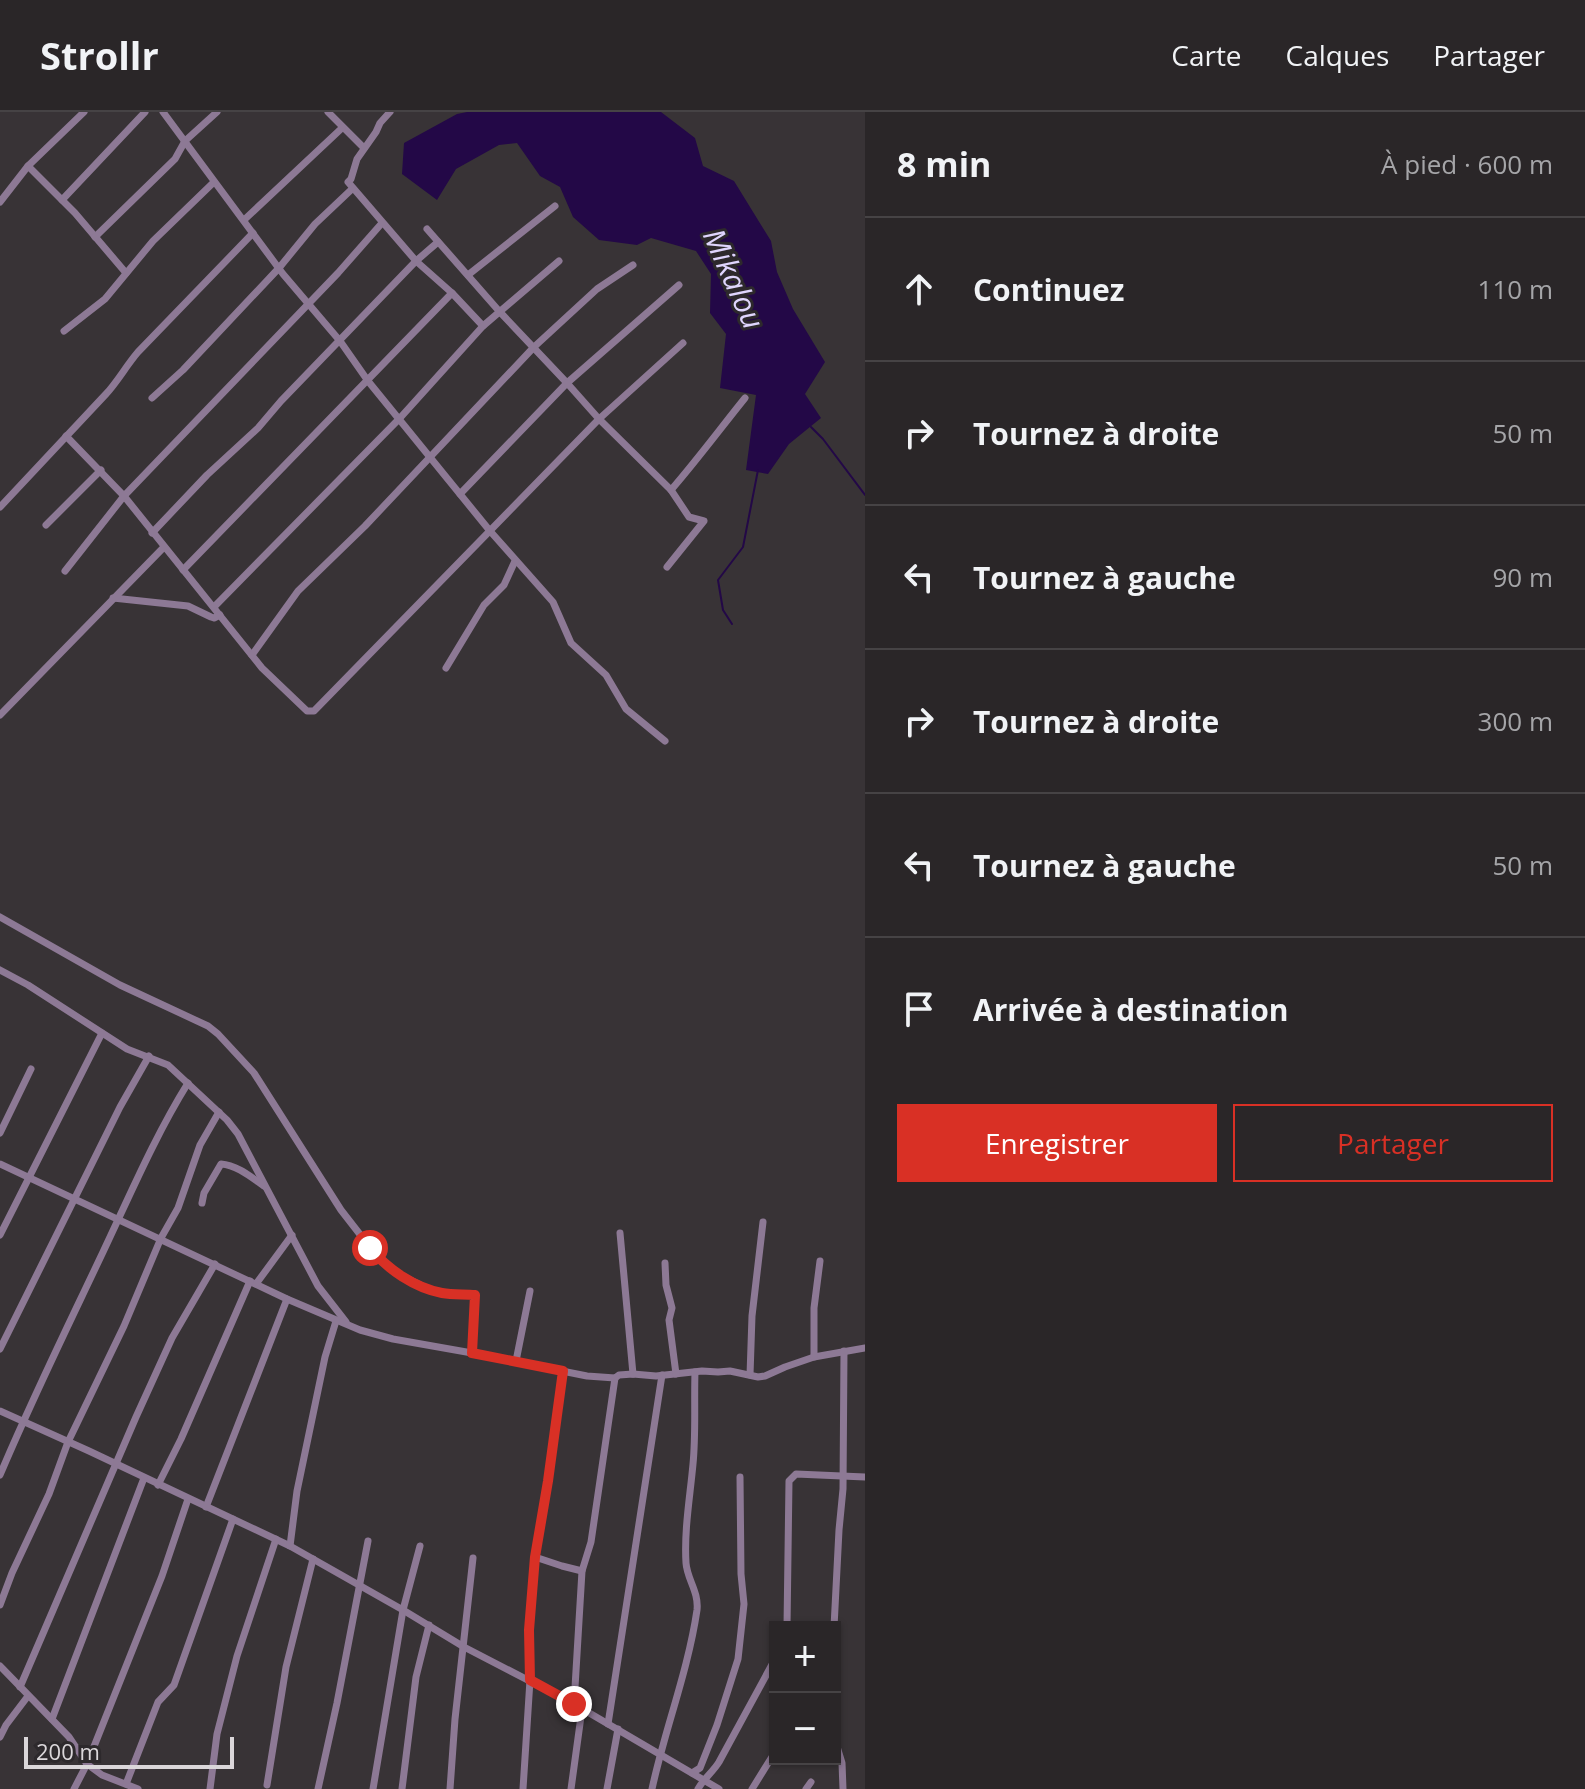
<!DOCTYPE html>
<html lang="fr">
<meta charset="utf-8">
<style>
:root{--surface:#2a2628;--page:#363234;--text:#f1f3f6;--muted:#a5a5a8;--line:#464345;--accent:#d93025}
body{margin:0;font-family:"Open Sans",sans-serif;background:var(--page);color:var(--text)}
.controls{position:absolute;right:24px;bottom:24px;display:grid;overflow:hidden;border-radius:0px;box-shadow:0 2px 6px #0004}
.controls button{width:72px;height:72px;display:grid;place-items:center;padding:0;border:0;border-bottom:2px solid var(--line);background:var(--surface);color:var(--text);font:40px sans-serif}
.scale{position:absolute;left:24px;bottom:20px;width:210px;box-sizing:border-box;padding-left:8px;border:4px solid #dbd7da;border-top:0;font-size:22px;line-height:28px;white-space:nowrap;color:#dbd7da;-webkit-text-stroke:6px #2d292c;paint-order:stroke}
.stop{position:absolute;width:24px;height:24px;margin:-18px;border:6px solid #d93025;border-radius:50%;background:#fff}
.stop.end{background:#d93025;border-color:#fff;box-shadow:0 2px 8px #0008}
.list{margin:0;padding:0;list-style:none}
h2{display:flex;justify-content:space-between;align-items:center;height:104px;margin:0;padding:0 32px;font-size:34px}
h2 small{font-size:26px;font-weight:400;color:var(--muted)}
.list li{display:grid;grid-template-columns:52px 1fr auto;gap:24px;align-items:center;box-sizing:border-box;height:144px;padding:0 32px;border-top:2px solid var(--line)}
.list b{display:block;font-size:30px;white-space:nowrap}
.list em{font-size:26px;font-style:normal;color:var(--muted)}
.actions{display:flex;gap:16px;padding:24px 32px}
.actions a{flex:1;padding:18px 0;border:2px solid var(--accent);border-radius:0px;text-align:center;font-size:28px;color:var(--accent)}
.actions .main{background:var(--accent);color:#fff}
.icon{flex:none;width:44px;height:44px;fill:none;stroke:currentColor;stroke-width:2;stroke-linecap:round;stroke-linejoin:round}
.map{position:relative;flex:none;width:865px;height:1677px;overflow:hidden}
header{display:flex;align-items:center;gap:48px;box-sizing:border-box;height:112px;padding:0 40px;background:var(--surface);border-bottom:2px solid var(--line)}
header strong{font-size:38px}
nav{display:flex;gap:44px;margin-inline-start:auto;font-size:28px}
main{display:flex}
aside{flex:1;background:var(--surface)}
.map>svg:first-child{display:block}
</style>
<header>
<strong>Strollr</strong>
<nav><a>Carte</a><a>Calques</a><a>Partager</a></nav>
</header>
<main>
<div class="map">
<svg width="865" height="1677" viewBox="0 0 865 1677">
<rect width="100%" height="100%" fill="#383336"/>
<polygon fill="#230847" points="467,0 661,0 695,26 703,54 734,69 771,129 777,160 793,197 825,250 805,282 821,306 789,332 768,362 746,358 756,283 720,276 726,222 710,201 711,162 696,139 651,126 637,133 599,128 573,105 560,75 540,64 517,31 499,33 456,57 437,88 402,62 404,31 457,2"/>
<g fill="none" stroke-linecap="round" stroke-linejoin="round">
<g stroke="#230847" stroke-width="2">
<polyline points="811,315 823,327 865,383"/>
<polyline points="732,512 723,498 718,468 743,435 758,358"/>
</g>
<g stroke="#8d7995" stroke-width="7">
<polyline points="163,0 283,162 340,229 368,269 490,419 553,490 571,531 606,563 626,597 665,629"/>
<polyline points="328,0 364,36"/>
<polyline points="390,0 380,11 376,20 357,47 351,67 348,70 416,149 452,181 483,214"/>
<polyline points="28,54 75,101 126,161"/>
<polyline points="62,88 145,0"/>
<polyline points="0,90 28,54 84,0"/>
<polyline points="244,108 342,16"/>
<polyline points="427,117 499,199 567,271 599,307 671,378 689,405 704,409 667,455"/>
<polyline points="95,125 175,47 185,29 217,0"/>
<polyline points="468,163 555,94"/>
<polyline points="64,219 105,187 153,129 214,70"/>
<polyline points="152,286 183,258 279,156 315,112 352,77"/>
<polyline points="66,324 124,384 262,556 307,599 314,599 599,307 683,231"/>
<path d="M671 378C697 348 720 317 745 286"/>
<polyline points="460,382 567,271 679,173"/>
<path d="M0 395 106 282C118 269 126 254 138 240L253 121"/>
<polyline points="46,413 101,358"/>
<polyline points="152,421 207,363 258,316 281,289 416,149 438,130"/>
<polyline points="183,458 452,181"/>
<polyline points="65,459 124,384 338,161 382,111"/>
<polyline points="113,486 188,494 211,505 214,506 220,503"/>
<polyline points="214,495 400,306 483,214 559,149"/>
<polyline points="252,543 298,479 365,414 534,235 597,177 633,153"/>
<polyline points="446,556 484,493 504,473 515,449"/>
<polyline points="0,603 164,435"/>
<polyline points="0,805 120,873 208,914 218,922 254,961 341,1098 376,1143 398,1162 432,1179 454,1183 475,1183 472,1241"/>
<polyline points="0,858 28,873 127,937 168,953 227,1008 238,1022 318,1174 346,1210"/>
<polyline points="0,1021 31,957"/>
<polyline points="0,1052 287,1187 360,1218 393,1227 472,1241 587,1264 615,1266 619,1263 633,1262 656,1264 702,1259 718,1260 730,1259 758,1265 765,1264 785,1255 814,1245 865,1236"/>
<path d="M202 1091 204 1081 221 1052C237 1053 251 1065 264 1074"/>
<polyline points="620,1121 633,1262"/>
<polyline points="0,1123 102,921"/>
<polyline points="665,1151 666,1173 672,1196 669,1208 676,1262"/>
<polyline points="256,1172 292,1123"/>
<polyline points="0,1237 120,995 149,944"/>
<polyline points="814,1245 814,1196 820,1149"/>
<polyline points="516,1249 530,1179"/>
<polyline points="750,1263 752,1204 763,1110"/>
<polyline points="0,1299 89,1339 290,1434 403,1498 464,1535 574,1592 719,1677"/>
<path d="M0 1363C32 1287 68 1214 103 1140 130 1083 155 1024 188 971"/>
<polyline points="158,1373 181,1327 250,1169"/>
<polyline points="206,1395 287,1187"/>
<polyline points="290,1434 297,1379 325,1245 336,1209"/>
<polyline points="535,1445 562,1454 582,1459"/>
<polyline points="0,1493 12,1461 49,1382 68,1330 124,1214 161,1126 178,1096 200,1033 219,1000"/>
<polyline points="787,1515 789,1369 796,1362 865,1365"/>
<polyline points="834,1515 839,1418 843,1377 844,1239"/>
<polyline points="0,1554 69,1625 87,1652 102,1663 138,1677"/>
<polyline points="20,1575 136,1305 172,1226 215,1152"/>
<polyline points="574,1592 582,1459 591,1430 615,1266"/>
<polyline points="52,1607 144,1366"/>
<polyline points="608,1612 662,1263"/>
<polyline points="0,1625 6,1613 28,1584"/>
<polyline points="835,1628 842,1651 843,1677"/>
<polyline points="692,1661 700,1656 717,1613 738,1547 744,1492 741,1462 740,1365"/>
<polyline points="126,1672 158,1590 174,1573 233,1407"/>
<polyline points="267,1673 286,1555 313,1447"/>
<polyline points="74,1677 87,1652 162,1464 188,1387"/>
<polyline points="210,1677 217,1622 237,1544 276,1427"/>
<polyline points="318,1677 337,1591 368,1429"/>
<polyline points="373,1677 403,1498 420,1434"/>
<polyline points="402,1677 416,1565 429,1513"/>
<polyline points="450,1677 455,1607 473,1446"/>
<polyline points="523,1677 530,1568 529,1518 535,1445 548,1369 563,1259"/>
<polyline points="571,1677 582,1597"/>
<polyline points="607,1677 618,1617"/>
<path d="M652 1677C665 1617 688 1559 697 1498 699 1480 687 1467 686 1451 684 1418 690 1385 693 1352 696 1322 694 1291 695 1260"/>
<path d="M698 1677C704 1666 713 1660 719 1650L775 1547"/>
<polyline points="752,1677 775,1640"/>
<polyline points="806,1677 811,1670"/>
</g>
</g>
<g fill="none" stroke-linecap="round" stroke-linejoin="round">
<path stroke="#d93025" stroke-width="10" d="M370 1136C387 1157 415 1176 442 1181 453 1183 465 1182 475 1183L472 1241 563 1259 548 1369 535 1445 529 1518 530 1568 574 1592"/>
</g>
<g text-anchor="middle" stroke-width="6" stroke-linejoin="round" paint-order="stroke">
<g font-size="30" font-style="italic" fill="#dfd5fd" stroke="#2d292c">
<text transform="translate(733 167) rotate(66)" y="10">Mikalou</text>
</g>
</g>
</svg>
<div class="controls">
<button>+</button>
<button>−</button>
</div>
<div class="scale">200 m</div>
<div class="stop" style="left:370px;top:1136px"></div>
<div class="stop end" style="left:574px;top:1592px"></div>
</div>
<aside>
<h2>8 min<small>À pied · 600 m</small></h2>
<ul class="list">
<li><svg class="icon" aria-label="ahead" viewBox="0 0 24 24"><path d="M12 20V5M6 11l6-6 6 6"/></svg><div><b>Continuez</b></div><em>110 m</em></li>
<li><svg class="icon" aria-label="right" viewBox="0 0 24 24"><path d="M7 20v-9h11M14 6l5 5-5 5"/></svg><div><b>Tournez à droite</b></div><em>50 m</em></li>
<li><svg class="icon" aria-label="left" viewBox="0 0 24 24"><path d="M17 20v-9H6M10 6l-5 5 5 5"/></svg><div><b>Tournez à gauche</b></div><em>90 m</em></li>
<li><svg class="icon" aria-label="right" viewBox="0 0 24 24"><path d="M7 20v-9h11M14 6l5 5-5 5"/></svg><div><b>Tournez à droite</b></div><em>300 m</em></li>
<li><svg class="icon" aria-label="left" viewBox="0 0 24 24"><path d="M17 20v-9H6M10 6l-5 5 5 5"/></svg><div><b>Tournez à gauche</b></div><em>50 m</em></li>
<li><svg class="icon" aria-label="arrive" viewBox="0 0 24 24"><path d="M6 21V4h12l-3 4 3 4H6"/></svg><div><b>Arrivée à destination</b></div></li>
</ul>
<div class="actions"><a class="main">Enregistrer</a><a>Partager</a></div>
</aside>
</main>
